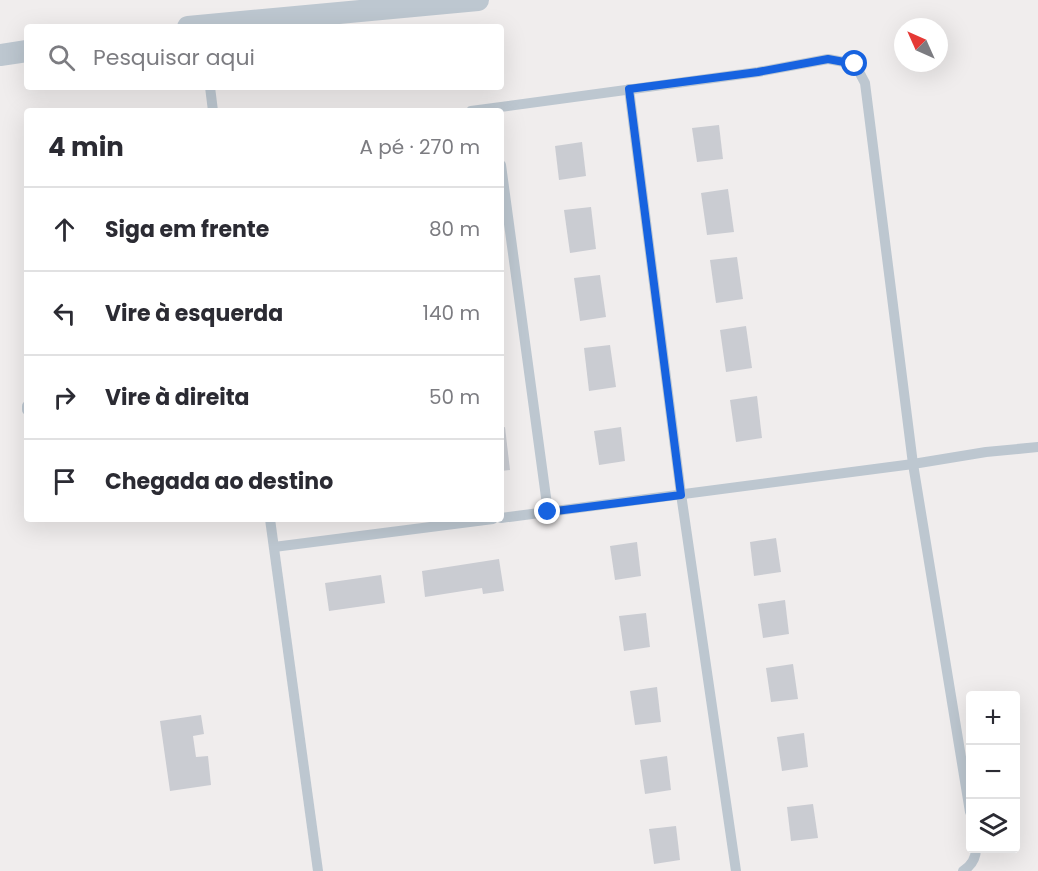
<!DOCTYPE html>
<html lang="pt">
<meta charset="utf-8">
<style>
:root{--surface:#fff;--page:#f2f2f3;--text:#2b2b33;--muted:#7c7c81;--line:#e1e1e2}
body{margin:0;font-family:Poppins,sans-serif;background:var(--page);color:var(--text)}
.controls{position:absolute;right:18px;bottom:18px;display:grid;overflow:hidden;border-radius:6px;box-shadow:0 6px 24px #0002}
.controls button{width:54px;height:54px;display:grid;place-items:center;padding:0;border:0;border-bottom:2px solid var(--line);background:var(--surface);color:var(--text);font:30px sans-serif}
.compass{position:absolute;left:894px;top:18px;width:54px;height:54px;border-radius:50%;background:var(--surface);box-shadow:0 6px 24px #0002;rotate:315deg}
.stop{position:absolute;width:18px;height:18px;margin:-14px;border:4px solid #1763e0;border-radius:50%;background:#fff}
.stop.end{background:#1763e0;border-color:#fff;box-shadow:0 2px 6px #0008}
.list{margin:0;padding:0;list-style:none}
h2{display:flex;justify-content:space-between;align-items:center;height:78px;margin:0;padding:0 24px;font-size:26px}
h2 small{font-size:20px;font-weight:400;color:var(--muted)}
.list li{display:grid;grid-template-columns:39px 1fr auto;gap:18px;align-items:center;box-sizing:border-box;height:84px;padding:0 24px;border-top:2px solid var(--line)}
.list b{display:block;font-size:22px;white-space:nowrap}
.list em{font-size:20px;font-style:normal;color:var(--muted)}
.icon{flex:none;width:33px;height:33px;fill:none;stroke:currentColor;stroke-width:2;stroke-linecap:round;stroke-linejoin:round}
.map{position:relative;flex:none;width:1038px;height:871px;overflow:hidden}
.search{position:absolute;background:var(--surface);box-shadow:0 6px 24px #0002;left:24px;top:24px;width:480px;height:66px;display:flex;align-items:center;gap:15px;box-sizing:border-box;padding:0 21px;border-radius:6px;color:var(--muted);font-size:22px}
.panel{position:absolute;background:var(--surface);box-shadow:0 6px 24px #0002;left:24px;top:108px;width:480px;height:414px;border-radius:6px}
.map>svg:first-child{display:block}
</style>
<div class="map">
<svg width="1038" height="871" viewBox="0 0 1038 871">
<rect width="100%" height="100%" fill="#f0eded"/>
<g fill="#caccd2">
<polygon points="719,125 723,159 697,162 692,128"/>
<polygon points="582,142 586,176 559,180 555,146"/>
<polygon points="728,189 734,232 707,235 701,193"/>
<polygon points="591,207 596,249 570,253 564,210"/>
<polygon points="737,257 743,299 716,303 710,260"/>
<polygon points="600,275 606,317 580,321 574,278"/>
<polygon points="746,326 752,368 726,372 720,330"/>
<polygon points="610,345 616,387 589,391 584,348"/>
<polygon points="757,396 762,438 736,442 730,400"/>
<polygon points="505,427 510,470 501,471 501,428"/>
<polygon points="621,427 625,461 599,465 594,431"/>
<polygon points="776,538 781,572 754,576 750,542"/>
<polygon points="637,542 641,576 615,580 610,546"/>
<polygon points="499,559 504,591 483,594 482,588 425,597 422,571"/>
<polygon points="381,575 385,603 329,611 325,583"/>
<polygon points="785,600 789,634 763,638 758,604"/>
<polygon points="646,613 650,647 624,651 619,616"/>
<polygon points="793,664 798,699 771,702 766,668"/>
<polygon points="657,687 661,722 635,725 630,691"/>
<polygon points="201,715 204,734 193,736 196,757 208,756 211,785 170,791 160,721"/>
<polygon points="804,733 808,767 782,771 777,737"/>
<polygon points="667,756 671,790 645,794 640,760"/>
<polygon points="813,804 818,838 791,841 787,807"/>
<polygon points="676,826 680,860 654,864 649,829"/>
</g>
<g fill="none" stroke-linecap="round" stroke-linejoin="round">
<g stroke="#bdc7d0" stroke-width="10">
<polyline points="210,87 213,111"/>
<polyline points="629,89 681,494 736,871"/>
<polyline points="471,111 758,72 828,59 855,64 865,83 913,464 970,812"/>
<polyline points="501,165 548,512"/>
<polyline points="27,410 27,406"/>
<polyline points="501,518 913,464 986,452 1038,447"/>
<polyline points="270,519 318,871"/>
<polyline points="274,547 493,519"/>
<path d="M963 871C971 866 976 858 976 848"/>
</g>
<g stroke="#bdc7d0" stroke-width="22">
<polyline points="188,27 478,0"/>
<polyline points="0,55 27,51"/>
</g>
</g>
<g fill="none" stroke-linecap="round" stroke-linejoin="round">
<polyline stroke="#1763e0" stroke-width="8" points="548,512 681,495 629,89 758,72 828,59 855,64"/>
</g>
</svg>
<div class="controls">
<button>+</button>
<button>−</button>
<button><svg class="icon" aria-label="layers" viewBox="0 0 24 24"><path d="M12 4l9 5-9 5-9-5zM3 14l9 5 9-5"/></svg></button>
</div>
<svg class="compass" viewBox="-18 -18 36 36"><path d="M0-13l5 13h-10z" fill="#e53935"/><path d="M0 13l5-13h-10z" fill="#7c7c81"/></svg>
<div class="stop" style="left:855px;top:64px"></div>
<div class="stop end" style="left:548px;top:512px"></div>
<div class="search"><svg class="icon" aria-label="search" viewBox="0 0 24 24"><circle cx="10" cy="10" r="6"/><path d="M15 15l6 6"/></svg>Pesquisar aqui</div>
<section class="panel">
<h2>4 min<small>A pé · 270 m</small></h2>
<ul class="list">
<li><svg class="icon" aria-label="ahead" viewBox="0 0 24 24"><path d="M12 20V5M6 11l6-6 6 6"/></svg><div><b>Siga em frente</b></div><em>80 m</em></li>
<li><svg class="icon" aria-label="left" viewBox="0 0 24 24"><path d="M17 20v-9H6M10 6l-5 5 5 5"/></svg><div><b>Vire à esquerda</b></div><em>140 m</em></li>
<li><svg class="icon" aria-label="right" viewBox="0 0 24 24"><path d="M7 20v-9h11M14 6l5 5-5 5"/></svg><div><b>Vire à direita</b></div><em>50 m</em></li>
<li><svg class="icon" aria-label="arrive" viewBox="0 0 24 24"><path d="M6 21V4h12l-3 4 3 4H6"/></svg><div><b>Chegada ao destino</b></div></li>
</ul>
</section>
</div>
